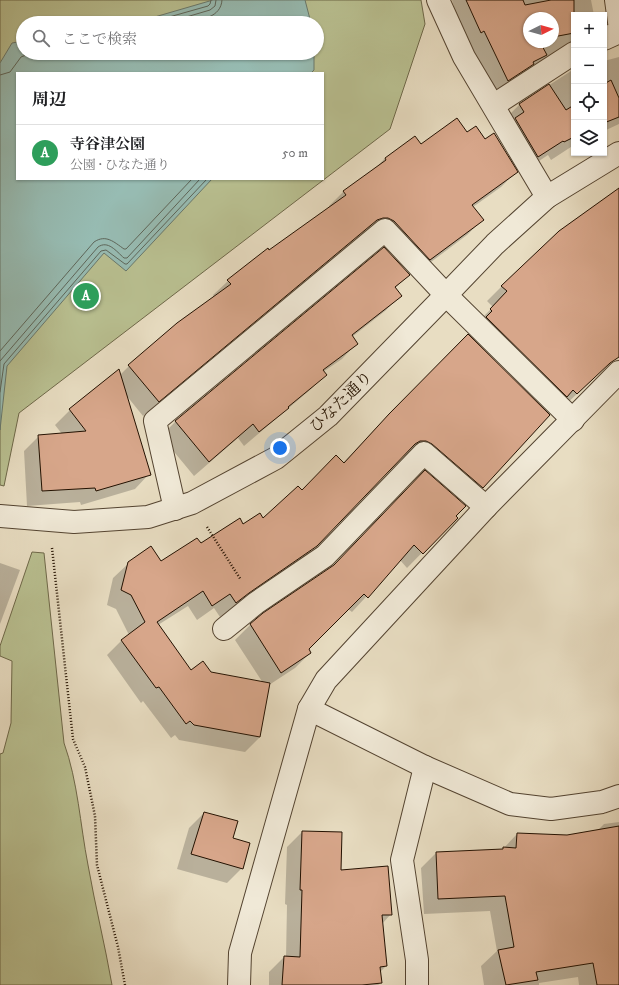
<!DOCTYPE html>
<html lang="ja">
<meta charset="utf-8">
<style>
:root{--surface:#fff;--page:#f6f6f6;--text:#202124;--muted:#757577;--line:#e0e0e0;--accent:#d93025}
body{margin:0;font-family:"IM FELL DW Pica","Noto Serif JP",serif;background:var(--page);color:var(--text)}
.controls{position:absolute;right:12px;top:12px;display:grid;overflow:hidden;border-radius:0px;box-shadow:0 1px 3px #0004}
.controls button{width:36px;height:36px;display:grid;place-items:center;padding:0;border:0;border-bottom:1px solid var(--line);background:var(--surface);color:var(--text);font:20px sans-serif}
.compass{position:absolute;left:523px;top:12px;width:36px;height:36px;border-radius:50%;background:var(--surface);box-shadow:0 1px 3px #0004;rotate:85deg}
.you{position:absolute;left:280px;top:448px;width:14px;height:14px;margin:-10px;border:3px solid #fff;border-radius:50%;background:#1a73e8;box-shadow:0 0 0 6px #1a73e833}
.badge{display:grid;place-items:center;width:26px;height:26px;border-radius:50%;background:var(--accent);color:#fff;font-size:13px;font-weight:700}
.pin{position:absolute;translate:-50% -50%;border:2px solid #fff;box-shadow:0 1px 4px #0006}
.list{margin:0;padding:0;list-style:none}
h2{display:flex;justify-content:space-between;align-items:center;height:52px;margin:0;padding:0 16px;font-size:17px}
h2 small{font-size:13px;font-weight:400;color:var(--muted)}
.list li{display:grid;grid-template-columns:26px 1fr auto;gap:12px;align-items:center;box-sizing:border-box;height:56px;padding:0 16px;border-top:1px solid var(--line)}
.list b{display:block;font-size:15px;white-space:nowrap}
.list p{margin:0;font-size:13px;white-space:nowrap;color:var(--muted)}
.list em{font-size:13px;font-style:normal;color:var(--muted)}
.icon{flex:none;width:22px;height:22px;fill:none;stroke:currentColor;stroke-width:2;stroke-linecap:round;stroke-linejoin:round}
.map{position:relative;flex:none;width:619px;height:985px;overflow:hidden}
.search{position:absolute;background:var(--surface);box-shadow:0 1px 3px #0004;left:16px;top:16px;width:308px;height:44px;display:flex;align-items:center;gap:10px;box-sizing:border-box;padding:0 14px;border-radius:22px;color:var(--muted);font-size:15px}
.panel{position:absolute;background:var(--surface);box-shadow:0 1px 3px #0004;left:16px;top:72px;width:308px;height:108px;border-radius:0px}
.map>svg:first-child{display:block}
</style>
<div class="map">
<svg width="619" height="985" viewBox="0 0 619 985">
<rect width="100%" height="100%" fill="#e8ddc2"/>
<filter id="stains"><feTurbulence type="fractalNoise" baseFrequency=".005" numOctaves="4"/><feColorMatrix values="0 0 0 0 .2 0 0 0 0 .09 0 0 0 0 .02 0 0 0 .5 -.17"/></filter>
<radialGradient id="worn" r=".72"><stop offset=".6" stop-color="#630" stop-opacity="0"/><stop offset="1" stop-color="#630" stop-opacity=".3"/></radialGradient>
<g fill="#b9c091" stroke="#6e6849" fill-rule="evenodd">
<path d="M0 0H421L425 24 390 129 19 413 4 486 0 485ZM23 23H317V53H23ZM17 73H323V179H17Z"/>
<path d="M32 552 44 553 64 743C78 782 80 824 88 865 95 905 105 945 112 985H0V754L3 753 11 723 12 661 0 656V646Z"/>
</g>
<g fill="#97bcb3" stroke="#69786c">
<polygon points="213,0 305,0 311,23 134,23"/>
<polygon points="23,41 23,53 314,53 314,70 311,73 17,73 17,179 212,179 126,271 104,253 7,366 0,430 0,63 12,43"/>
</g>
<g fill="#0003" fill-rule="evenodd">
<path d="M452 0H591L594 15H574V145L551 160 548 155 536 163 505 119 520 104 571 71 572 67 493 95 456 14ZM529 18H553V42H529Z"/>
<polygon points="619,57 619,124 604,131 604,61"/>
<polygon points="466,134 485,141 516,172 501,187 473,207 482,220 467,235 415,274 379,236 367,232 361,235 143,416 126,395 149,474 135,489 81,505 80,502 27,506 24,451 39,436 62,434 55,425 70,410 120,375 129,366 214,297 213,295 228,281 329,208 329,206 343,192 373,171 385,158 421,145"/>
<polygon points="619,189 619,351 596,376 562,408 476,324 493,307 487,301 502,286"/>
<polygon points="409,275 395,288 400,296 385,311 352,337 356,344 342,359 323,372 325,375 310,390 244,446 238,438 194,476 161,436 175,422"/>
<polygon points="468,336 482,487 467,502 411,455 404,456 400,458 301,561 233,607 220,617 214,608 197,620 188,606 158,625 191,672 210,673 263,683 235,640 250,625 264,614 454,516 456,518 407,568 400,560 352,612 348,609 308,649 310,653 295,668 269,685 260,737 245,752 179,740 175,735 171,738 143,701 141,703 107,655 122,640 129,635 116,609 107,605 113,578 129,563 161,562 243,525 263,520 343,463 374,430"/>
<polygon points="0,563 20,570 0,624"/>
<polygon points="204,813 232,839 242,868 227,883 177,869 189,828"/>
<polygon points="619,822 619,985 579,985 578,977 539,983 539,985 484,985 481,966 497,951 490,911 424,914 421,868 436,853 502,850 517,834 567,836 598,830 604,824"/>
<polygon points="302,832 340,871 391,914 382,924 386,966 380,972 381,983 378,985 269,985 269,972 284,957 286,957 287,905 285,904 287,847"/>
</g>
<g fill="none" stroke-linecap="round" stroke-linejoin="round">
<g stroke="#5d665a" stroke-width="1">
<polyline points="148,23 208,6 210,4 211,0"/>
<polyline points="166,23 210,10 215,6 216,0"/>
<path d="M188 23C201 19 221 18 222 0"/>
<polyline points="0,75 10,72 21,57 31,53"/>
<path d="M0 351 94 242C106 234 114 242 124 249H126L192 179"/>
<path d="M0 361 98 247C108 240 116 251 124 258H127L200 179"/>
<polyline points="0,392 4,364 101,251 106,250 125,264 127,264 207,179"/>
</g>
</g>
<g fill="#d7a68a" stroke="#231101">
<polygon points="466,0 523,0 525,5 551,0 574,0 574,33 553,37 553,18 529,18 529,42 540,42 547,55 533,62 534,64 508,81 484,31 481,33"/>
<polygon points="611,80 619,98 619,117 604,123 604,84"/>
<polygon points="549,84 566,110 574,105 574,137 564,142 563,141 538,157 515,118 524,112 519,104"/>
<polygon points="457,118 467,132 476,126 485,139 494,133 518,172 472,205 484,220 430,260 394,221 388,218 383,218 377,220 159,402 128,365 177,323 231,284 227,280 268,248 269,250 346,195 343,191 386,160 385,158 415,136 421,144"/>
<polygon points="619,188 619,357 610,363 577,394 573,390 567,397 486,317 492,311 490,309 507,291 501,286 559,231"/>
<polygon points="384,247 410,275 395,287 402,296 352,335 358,344 323,370 327,375 288,407 289,408 259,432 253,424 209,462 175,421"/>
<polygon points="468,334 550,415 483,488 432,444 426,441 420,441 415,444 317,546 249,593 236,603 230,594 212,606 203,591 157,622 191,670 203,661 211,672 270,683 260,737 194,725 190,721 186,724 159,687 156,688 121,640 145,622 131,595 121,590 128,562 151,546 161,561 197,538 201,543 240,518 243,524 260,513 263,518 298,486 302,490 336,455 344,463 389,414"/>
<polygon points="119,369 151,475 96,491 95,488 42,491 38,435 86,431 69,409"/>
<polygon points="425,470 466,506 456,516 458,518 423,554 414,545 368,598 364,594 309,649 311,653 281,673 250,624 263,613 334,565"/>
<polygon points="204,812 238,821 233,838 250,843 243,869 191,854"/>
<polygon points="619,826 619,985 597,985 593,963 536,972 538,980 506,985 498,950 514,947 505,896 438,899 436,852 503,849 503,847 516,848 517,833 567,835"/>
<polygon points="302,831 342,832 341,870 388,866 392,915 382,915 387,966 380,967 382,983 362,985 282,985 284,956 300,957 302,890 300,890"/>
</g>
<g fill="none" stroke-linecap="round" stroke-linejoin="round">
<defs>
<g id="minor">
<polyline points="438,0 464,57 547,197"/>
<polyline points="616,0 619,22"/>
<polyline points="604,39 619,32"/>
<polyline points="494,105 574,53"/>
<polyline points="175,509 155,421 385,230 446,295 573,420"/>
<polyline points="0,516 74,522 148,517 192,503 276,458 328,416 446,295 495,244 547,197 619,153"/>
<polyline points="224,629 256,603 325,556 424,453 486,507"/>
<polyline points="309,709 425,767 510,804 551,809 602,802 619,796"/>
<polyline points="239,985 240,953 309,709 326,680 486,507 619,372"/>
<polyline points="417,985 417,960 402,860 425,767"/>
</g>
</defs>
<use href="#minor" stroke="#544431" stroke-width="24"/>
<g stroke="#231101" stroke-width="2.5" stroke-dasharray="1 2" stroke-linecap="butt">
<polyline points="207,527 241,580"/>
<polyline points="52,548 73,739 85,767 95,816 97,865 118,947 125,985"/>
</g>
<use href="#minor" stroke="#f0e9d7" stroke-width="22"/>
</g>
<g text-anchor="middle" stroke-width="3.5" stroke-linejoin="round" paint-order="stroke">
<g font-size="16" fill="#231101" stroke="#f0e9d7">
<text transform="translate(340 401) rotate(-44)" y="6">ひなた通り</text>
</g>
</g>
<rect width="100%" height="100%" filter="url(#stains)"/>
<rect width="100%" height="100%" fill="url(#worn)"/>
</svg>
<div class="controls">
<button>+</button>
<button>−</button>
<button><svg class="icon" aria-label="locate" viewBox="0 0 24 24"><circle cx="12" cy="12" r="6"/><path d="M12 2v4M12 18v4M2 12h4M18 12h4"/></svg></button>
<button><svg class="icon" aria-label="layers" viewBox="0 0 24 24"><path d="M12 4l9 5-9 5-9-5zM3 14l9 5 9-5"/></svg></button>
</div>
<svg class="compass" viewBox="-18 -18 36 36"><path d="M0-13l5 13h-10z" fill="#e53935"/><path d="M0 13l5-13h-10z" fill="#757577"/></svg>
<div class="you"></div>
<div class="pin badge" style="left:86px;top:296px;background:#2e9e5b">A</div>
<div class="search"><svg class="icon" aria-label="search" viewBox="0 0 24 24"><circle cx="10" cy="10" r="6"/><path d="M15 15l6 6"/></svg>ここで検索</div>
<section class="panel">
<h2>周辺<small></small></h2>
<ul class="list">
<li><span class="badge" style="background:#2e9e5b">A</span><div><b>寺谷津公園</b><p>公園 · ひなた通り</p></div><em>50 m</em></li>
</ul>
</section>
</div>
